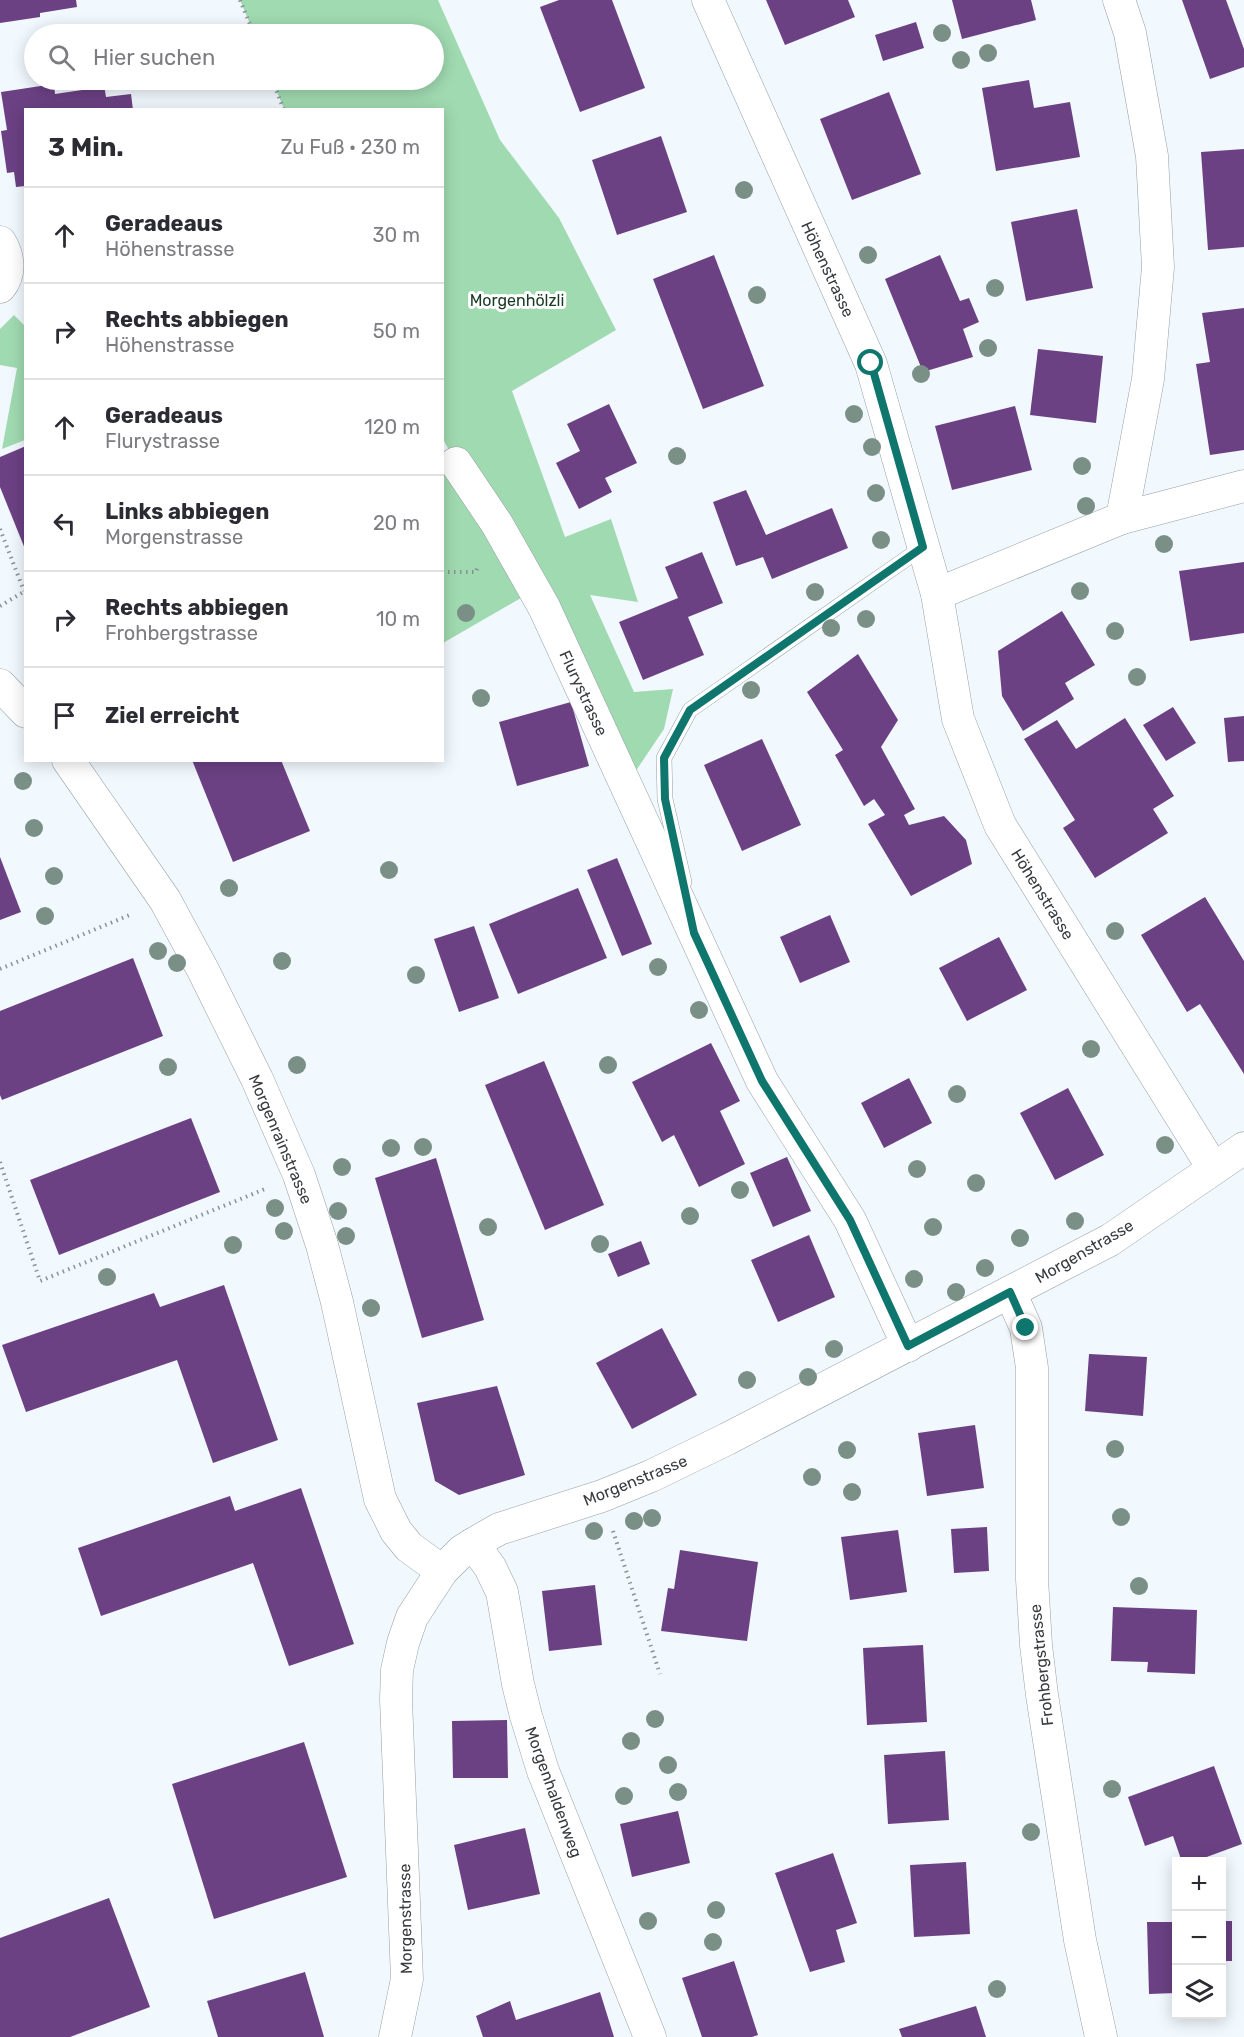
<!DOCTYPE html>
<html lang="de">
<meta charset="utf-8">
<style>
:root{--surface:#fff;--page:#f7f7f7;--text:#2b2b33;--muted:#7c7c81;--line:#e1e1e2}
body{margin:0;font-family:Rubik,sans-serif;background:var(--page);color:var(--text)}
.controls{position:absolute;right:18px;bottom:18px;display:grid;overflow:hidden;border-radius:0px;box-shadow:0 3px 15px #0003}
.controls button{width:54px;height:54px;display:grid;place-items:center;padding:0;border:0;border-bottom:2px solid var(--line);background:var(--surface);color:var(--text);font:30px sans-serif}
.stop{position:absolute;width:18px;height:18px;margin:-14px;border:4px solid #0f766e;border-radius:50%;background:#fff}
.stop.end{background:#0f766e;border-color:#fff;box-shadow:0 2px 6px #0008}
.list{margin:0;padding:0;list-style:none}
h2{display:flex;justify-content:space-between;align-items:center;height:78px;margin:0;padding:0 24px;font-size:26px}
h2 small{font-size:20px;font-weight:400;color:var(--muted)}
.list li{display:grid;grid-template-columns:39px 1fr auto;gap:18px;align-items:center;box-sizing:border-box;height:96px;padding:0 24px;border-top:2px solid var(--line)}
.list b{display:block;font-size:22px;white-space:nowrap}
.list p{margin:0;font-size:20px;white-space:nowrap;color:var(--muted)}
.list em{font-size:20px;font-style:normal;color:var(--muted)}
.icon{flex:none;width:33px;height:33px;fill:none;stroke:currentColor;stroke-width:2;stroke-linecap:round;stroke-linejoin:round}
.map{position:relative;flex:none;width:1244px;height:2037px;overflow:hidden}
.search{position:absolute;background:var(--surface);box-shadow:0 3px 15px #0003;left:24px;top:24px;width:420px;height:66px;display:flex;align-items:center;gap:15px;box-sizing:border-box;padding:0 21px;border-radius:33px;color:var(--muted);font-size:22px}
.panel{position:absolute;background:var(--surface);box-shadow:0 3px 15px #0003;left:24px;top:108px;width:420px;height:654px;border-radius:0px}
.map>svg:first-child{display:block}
</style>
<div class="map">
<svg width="1244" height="2037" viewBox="0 0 1244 2037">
<rect width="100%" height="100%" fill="#f1f8fe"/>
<g fill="#a0dab0">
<polygon points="240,0 438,0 500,140 559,218 616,330 512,391 565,537 611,519 638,602 590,595 634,692 673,689 664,729 627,784 443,439 442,110 284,109 272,80 434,80 434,34 254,34"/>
<polygon points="14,315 25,326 25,440 2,449 17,368 0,365 0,329"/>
<polygon points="442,451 521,598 443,643 442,643"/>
</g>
<g fill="#6b4183">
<polygon points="0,0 76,0 77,7 40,13 40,17 0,23"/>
<polygon points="559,0 612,0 645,88 580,112 540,7"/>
<polygon points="766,0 848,0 855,17 785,45"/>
<polygon points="952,0 1031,0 1036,20 962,39"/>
<polygon points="1182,0 1226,0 1244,49 1244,67 1210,79"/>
<polygon points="916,22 924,48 883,61 875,35"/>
<polygon points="1029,80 1034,108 1070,102 1080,157 996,171 982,88"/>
<polygon points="54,84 55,94 82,90 81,87 104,85 106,97 131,94 133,110 26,110 26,186 16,187 14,172 7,173 1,131 7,130 1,92"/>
<polygon points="889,92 921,174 852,200 820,119"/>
<polygon points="661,136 687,212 617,235 592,160"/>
<polygon points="1244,149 1244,247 1208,250 1201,152"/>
<polygon points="1077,209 1093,288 1026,301 1011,222"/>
<polygon points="714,255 764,386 703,409 653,279"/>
<polygon points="940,255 960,301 969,298 979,322 963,329 973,357 923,372 885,279"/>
<polygon points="1244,308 1244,450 1210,455 1196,364 1210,362 1202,313"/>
<polygon points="1038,349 1103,356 1096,423 1030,415"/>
<polygon points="609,404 637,463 605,478 612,492 579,509 556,463 580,451 567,424"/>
<polygon points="1015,406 1032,470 952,490 935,426"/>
<polygon points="26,446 26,549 25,549 0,487 0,457"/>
<polygon points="746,490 766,535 832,508 848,548 772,579 763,557 736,566 713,502"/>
<polygon points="702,552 723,603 688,617 704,655 643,680 619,622 678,598 665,567"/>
<polygon points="1244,562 1244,633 1190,641 1179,571"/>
<polygon points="1062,611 1095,665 1065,683 1074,699 1023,731 1002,696 998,651"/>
<polygon points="858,654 898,720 881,747 915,809 904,815 909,825 944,816 966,840 972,864 911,896 868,824 885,815 874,799 864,806 835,755 843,750 807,692"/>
<polygon points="571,702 589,766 517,786 499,722"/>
<polygon points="1173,707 1196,743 1166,761 1143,725"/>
<polygon points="1244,716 1244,761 1228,762 1224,718"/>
<polygon points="1125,718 1174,796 1153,809 1168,833 1095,878 1063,828 1075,820 1024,739 1057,720 1076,749"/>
<polygon points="762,739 801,825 742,851 704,765"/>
<polygon points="192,760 281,760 310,831 233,862"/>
<polygon points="0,857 21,912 0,920"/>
<polygon points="617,858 652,944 622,956 587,870"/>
<polygon points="578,888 607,958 518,994 489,924"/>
<polygon points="1205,897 1244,961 1244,1074 1200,1004 1187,1012 1141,935"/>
<polygon points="830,915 850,962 800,983 780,937"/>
<polygon points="474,926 499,998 459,1012 434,939"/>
<polygon points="999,937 1027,990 967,1021 939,968"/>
<polygon points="133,958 163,1036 2,1100 0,1095 0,1011"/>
<polygon points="711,1043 740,1101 720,1111 745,1164 699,1187 674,1135 662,1142 632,1082"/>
<polygon points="544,1061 604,1205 545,1230 485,1085"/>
<polygon points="909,1078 932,1123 884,1148 861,1103"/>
<polygon points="1068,1088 1104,1155 1055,1180 1020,1113"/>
<polygon points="191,1118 220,1192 59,1255 30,1180"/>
<polygon points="787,1157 811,1211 773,1227 750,1173"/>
<polygon points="436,1158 484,1320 422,1338 375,1178"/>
<polygon points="809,1235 835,1297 778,1322 751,1260"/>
<polygon points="641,1241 650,1264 618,1277 608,1254"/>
<polygon points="224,1285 278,1440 213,1463 177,1360 26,1412 2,1345 154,1293 160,1307"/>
<polygon points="662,1328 697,1395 632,1429 596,1363"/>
<polygon points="1089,1354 1147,1357 1143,1416 1085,1411"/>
<polygon points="497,1386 525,1475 459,1495 435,1481 417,1403"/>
<polygon points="975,1425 984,1488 927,1496 918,1433"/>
<polygon points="301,1488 354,1644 289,1666 253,1563 101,1616 78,1548 230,1496 235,1511"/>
<polygon points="987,1527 989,1571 954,1573 951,1529"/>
<polygon points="898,1530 907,1592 850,1600 841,1537"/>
<polygon points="680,1550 758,1562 747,1641 661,1631 668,1588 674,1589"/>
<polygon points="595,1585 602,1645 549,1651 542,1591"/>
<polygon points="1113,1607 1197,1610 1195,1674 1147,1672 1148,1662 1111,1661"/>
<polygon points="923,1645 927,1722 867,1725 863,1648"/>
<polygon points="507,1720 508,1778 453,1778 452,1721"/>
<polygon points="304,1742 347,1877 214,1919 172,1784"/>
<polygon points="945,1751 949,1820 888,1824 884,1755"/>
<polygon points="1214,1766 1242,1844 1193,1862 1182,1862 1173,1836 1145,1846 1128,1797"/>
<polygon points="678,1811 690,1863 632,1877 620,1824"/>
<polygon points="525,1828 540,1894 468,1910 454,1845"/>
<polygon points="833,1853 857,1923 836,1930 845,1962 810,1972 775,1873"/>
<polygon points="966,1862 970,1934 914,1937 910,1865"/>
<polygon points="109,1898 150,2007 70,2037 0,2037 0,1938"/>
<rect x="1222" y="1921" width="10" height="40"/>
<polygon points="1147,1922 1176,1922 1176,1993 1149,1994"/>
<polygon points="734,1961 758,2035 752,2037 702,2037 682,1978"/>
<polygon points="305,1972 324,2037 218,2037 207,2001"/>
<polygon points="600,1992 614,2037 483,2037 476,2016 510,2001 516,2020"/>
<polygon points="976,2006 986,2037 902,2037 899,2029"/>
</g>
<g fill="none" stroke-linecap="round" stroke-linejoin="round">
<defs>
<polyline id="service" points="684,882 665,799 664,758 690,710 923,547"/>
<g id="minor">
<polyline points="708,0 871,364 937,594 958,719 1000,825 1213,1168"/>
<polyline points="1119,0 1130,33 1152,156 1158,267 1148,379 1122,518"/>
<path d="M0 242C9 256 11 274 0 287"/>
<polyline points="456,463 497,524 544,607 762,1081 850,1220 908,1346"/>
<polyline points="937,594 1122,518 1244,486"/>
<polyline points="0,685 26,712"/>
<polyline points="68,760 165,900 204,972 257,1079 299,1175 322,1245 337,1302 380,1499 396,1531 409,1547 442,1571"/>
<polyline points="1010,1292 1026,1328 1032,1368 1032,1579 1036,1645 1042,1695 1080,1940 1101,2037"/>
<polyline points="473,1544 490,1567 502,1592 518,1684 526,1716 543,1771 650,2037"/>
<polyline points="395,2037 407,1979 396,1699 397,1670 403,1643 412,1617 442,1571 462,1551 473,1544 499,1529 602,1496 651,1476 727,1439 1110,1240 1244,1148"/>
</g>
</defs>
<use href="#service" stroke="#979fa6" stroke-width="16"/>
<use href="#minor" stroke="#979fa6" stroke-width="33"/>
<g stroke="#8c9195" stroke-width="4" stroke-dasharray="1.5 4.5" stroke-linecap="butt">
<polyline points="240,0 254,34"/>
<polyline points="272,80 284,110"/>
<polyline points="0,529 24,591"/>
<polyline points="442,572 476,572 478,565"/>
<polyline points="0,606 25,591"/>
<polyline points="0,969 132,914"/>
<polyline points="0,1162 40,1281 265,1189"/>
<polyline points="613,1531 660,1674"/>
</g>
<use href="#service" stroke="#fff" stroke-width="15"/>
<use href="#minor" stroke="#fff" stroke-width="32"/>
</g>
<g fill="#7a9087">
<circle cx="942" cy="33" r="9"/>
<circle cx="988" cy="53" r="9"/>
<circle cx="961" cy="60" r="9"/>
<circle cx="744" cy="190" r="9"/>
<circle cx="868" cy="255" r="9"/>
<circle cx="995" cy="288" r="9"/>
<circle cx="757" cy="295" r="9"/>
<circle cx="988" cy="348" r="9"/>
<circle cx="921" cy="374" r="9"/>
<circle cx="854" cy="414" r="9"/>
<circle cx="872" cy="447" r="9"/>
<circle cx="677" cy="456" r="9"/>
<circle cx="1082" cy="466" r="9"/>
<circle cx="876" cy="493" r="9"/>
<circle cx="1086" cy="506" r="9"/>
<circle cx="881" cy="540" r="9"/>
<circle cx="1164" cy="544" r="9"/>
<circle cx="1080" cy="591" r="9"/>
<circle cx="815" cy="592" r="9"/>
<circle cx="466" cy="613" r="9"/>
<circle cx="866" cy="619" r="9"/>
<circle cx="831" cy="628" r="9"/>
<circle cx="1115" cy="631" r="9"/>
<circle cx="1137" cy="677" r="9"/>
<circle cx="751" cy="690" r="9"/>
<circle cx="481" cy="698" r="9"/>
<circle cx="23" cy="781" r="9"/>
<circle cx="34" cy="828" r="9"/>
<circle cx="389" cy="870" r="9"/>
<circle cx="54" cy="876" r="9"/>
<circle cx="229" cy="888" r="9"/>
<circle cx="45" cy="916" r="9"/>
<circle cx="1115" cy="931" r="9"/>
<circle cx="158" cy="951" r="9"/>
<circle cx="282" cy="961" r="9"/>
<circle cx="177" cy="963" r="9"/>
<circle cx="658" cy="967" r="9"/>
<circle cx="416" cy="975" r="9"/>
<circle cx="699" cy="1010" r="9"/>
<circle cx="1091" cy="1049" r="9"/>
<circle cx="297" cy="1065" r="9"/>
<circle cx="608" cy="1065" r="9"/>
<circle cx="168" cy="1067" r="9"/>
<circle cx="957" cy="1094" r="9"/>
<circle cx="1165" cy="1145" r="9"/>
<circle cx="423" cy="1147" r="9"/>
<circle cx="391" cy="1148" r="9"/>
<circle cx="342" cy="1167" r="9"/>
<circle cx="917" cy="1169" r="9"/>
<circle cx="976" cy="1183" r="9"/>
<circle cx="740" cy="1190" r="9"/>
<circle cx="275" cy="1208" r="9"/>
<circle cx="338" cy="1211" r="9"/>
<circle cx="690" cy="1216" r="9"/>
<circle cx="1075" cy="1221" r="9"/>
<circle cx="488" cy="1227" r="9"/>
<circle cx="933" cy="1227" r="9"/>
<circle cx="284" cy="1231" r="9"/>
<circle cx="346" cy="1236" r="9"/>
<circle cx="1020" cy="1238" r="9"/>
<circle cx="600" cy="1244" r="9"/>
<circle cx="233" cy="1245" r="9"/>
<circle cx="985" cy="1268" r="9"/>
<circle cx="107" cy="1277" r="9"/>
<circle cx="914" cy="1279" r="9"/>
<circle cx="956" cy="1292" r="9"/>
<circle cx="371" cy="1308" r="9"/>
<circle cx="834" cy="1349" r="9"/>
<circle cx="808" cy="1377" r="9"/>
<circle cx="747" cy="1380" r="9"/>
<circle cx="1115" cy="1449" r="9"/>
<circle cx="847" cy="1450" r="9"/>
<circle cx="812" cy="1477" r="9"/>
<circle cx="852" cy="1492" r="9"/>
<circle cx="1121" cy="1517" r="9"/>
<circle cx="652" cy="1518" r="9"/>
<circle cx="634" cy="1521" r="9"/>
<circle cx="594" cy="1531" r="9"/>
<circle cx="1139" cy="1586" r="9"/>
<circle cx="655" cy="1719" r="9"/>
<circle cx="631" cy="1741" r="9"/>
<circle cx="668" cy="1765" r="9"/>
<circle cx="1112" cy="1789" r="9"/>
<circle cx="678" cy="1792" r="9"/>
<circle cx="624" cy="1796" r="9"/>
<circle cx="1031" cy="1832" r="9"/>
<circle cx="716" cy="1910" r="9"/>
<circle cx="648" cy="1921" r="9"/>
<circle cx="713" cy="1942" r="9"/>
<circle cx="997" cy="1989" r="9"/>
</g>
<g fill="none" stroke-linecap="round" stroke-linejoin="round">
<polyline stroke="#0f766e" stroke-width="8" points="871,363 923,547 690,710 664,758 665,799 694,933 762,1081 850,1220 908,1346 1010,1292 1026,1328"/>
</g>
<g text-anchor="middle" stroke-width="6" stroke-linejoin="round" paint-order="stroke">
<g font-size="16" fill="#393c3f" stroke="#fff">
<text transform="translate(828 269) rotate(65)" y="6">Höhenstrasse</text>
<text transform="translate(584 693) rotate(65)" y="6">Flurystrasse</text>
<text transform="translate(1043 894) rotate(58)" y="6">Höhenstrasse</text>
<text transform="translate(281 1139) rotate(67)" y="6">Morgenrainstrasse</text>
<text transform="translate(1084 1251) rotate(-30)" y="6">Morgenstrasse</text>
<text transform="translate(635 1480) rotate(-22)" y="6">Morgenstrasse</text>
<text transform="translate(1041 1665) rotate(-96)" y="6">Frohbergstrasse</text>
<text transform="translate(554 1792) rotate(70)" y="6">Morgenhaldenweg</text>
<text transform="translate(405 1919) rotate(-91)" y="6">Morgenstrasse</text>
</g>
<g font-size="16" fill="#193b25" stroke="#fff">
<text x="517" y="306">Morgenhölzli</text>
</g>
</g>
</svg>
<div class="controls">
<button>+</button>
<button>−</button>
<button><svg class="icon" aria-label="layers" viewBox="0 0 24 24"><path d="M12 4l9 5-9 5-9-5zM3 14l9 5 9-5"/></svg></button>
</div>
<div class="stop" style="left:871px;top:363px"></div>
<div class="stop end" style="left:1026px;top:1328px"></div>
<div class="search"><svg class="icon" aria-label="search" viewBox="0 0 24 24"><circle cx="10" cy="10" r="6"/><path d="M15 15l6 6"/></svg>Hier suchen</div>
<section class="panel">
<h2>3 Min.<small>Zu Fuß · 230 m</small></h2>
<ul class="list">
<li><svg class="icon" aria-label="ahead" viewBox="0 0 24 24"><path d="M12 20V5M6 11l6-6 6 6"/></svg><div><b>Geradeaus</b><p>Höhenstrasse</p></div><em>30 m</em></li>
<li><svg class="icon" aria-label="right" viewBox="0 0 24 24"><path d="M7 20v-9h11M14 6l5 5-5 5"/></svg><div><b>Rechts abbiegen</b><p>Höhenstrasse</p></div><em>50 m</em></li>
<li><svg class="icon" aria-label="ahead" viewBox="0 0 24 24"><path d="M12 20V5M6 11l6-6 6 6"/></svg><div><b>Geradeaus</b><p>Flurystrasse</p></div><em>120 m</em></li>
<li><svg class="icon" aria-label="left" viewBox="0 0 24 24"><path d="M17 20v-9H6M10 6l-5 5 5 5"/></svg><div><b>Links abbiegen</b><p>Morgenstrasse</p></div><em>20 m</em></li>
<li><svg class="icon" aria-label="right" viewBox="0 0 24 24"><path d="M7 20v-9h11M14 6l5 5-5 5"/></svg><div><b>Rechts abbiegen</b><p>Frohbergstrasse</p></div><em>10 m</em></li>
<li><svg class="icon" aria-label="arrive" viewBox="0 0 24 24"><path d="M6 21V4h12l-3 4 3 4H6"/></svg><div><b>Ziel erreicht</b></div></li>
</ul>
</section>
</div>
